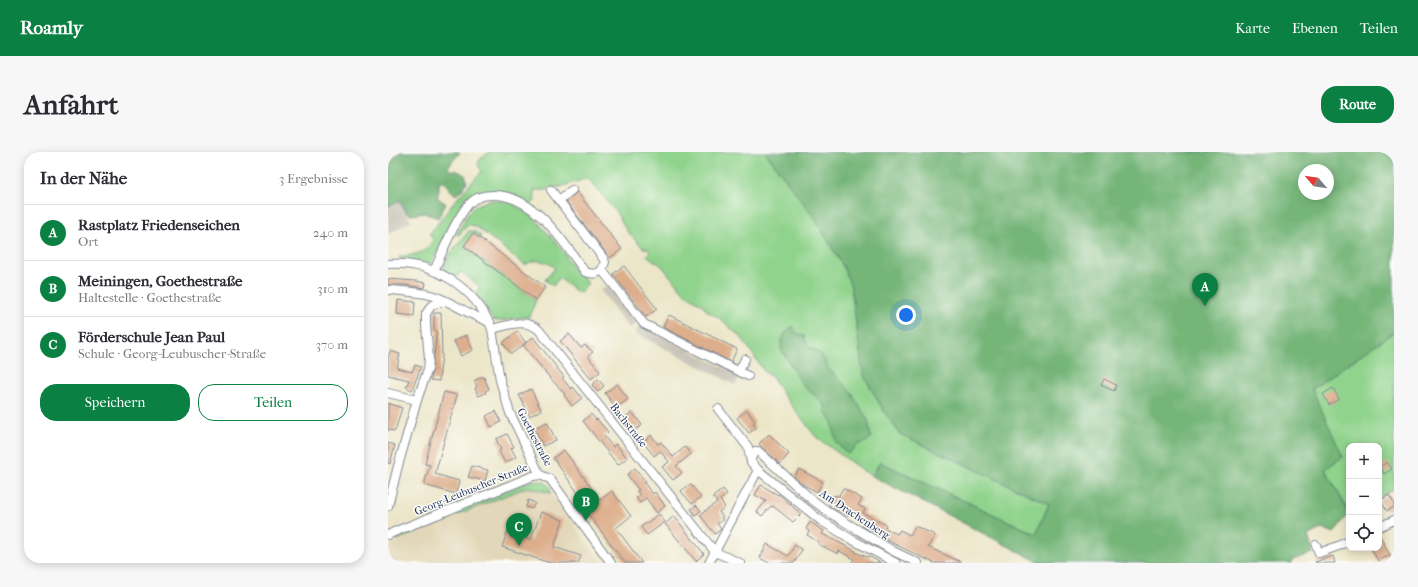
<!DOCTYPE html>
<html lang="de">
<meta charset="utf-8">
<style>
:root{--surface:#fff;--page:#f7f7f7;--text:#2b2b33;--muted:#7c7c81;--line:#e1e1e2;--accent:#0b8043}
body{margin:0;font-family:"IM FELL French Canon",serif;background:var(--page);color:var(--text)}
.controls{position:absolute;right:12px;bottom:12px;display:grid;overflow:hidden;border-radius:8px;box-shadow:0 2px 10px #0003}
.controls button{width:36px;height:36px;display:grid;place-items:center;padding:0;border:0;border-bottom:1px solid var(--line);background:var(--surface);color:var(--text);font:20px sans-serif}
.compass{position:absolute;left:910px;top:12px;width:36px;height:36px;border-radius:50%;background:var(--surface);box-shadow:0 2px 10px #0003;rotate:299deg}
.you{position:absolute;left:518px;top:163px;width:14px;height:14px;margin:-10px;border:3px solid #fff;border-radius:50%;background:#1a73e8;box-shadow:0 0 0 6px #1a73e833}
.badge{display:grid;place-items:center;width:26px;height:26px;border-radius:50%;background:var(--accent);color:#fff;font-size:13px;font-weight:700}
.pin{position:absolute;translate:-50% -33px;filter:drop-shadow(0 1px 2px #0008)}
.pin::after{content:'';position:absolute;top:21px;width:14px;height:12px;background:inherit;clip-path:polygon(0 0,100% 0,50% 100%)}
.list{margin:0;padding:0;list-style:none}
h2{display:flex;justify-content:space-between;align-items:center;height:52px;margin:0;padding:0 16px;font-size:17px}
h2 small{font-size:13px;font-weight:400;color:var(--muted)}
.list li{display:grid;grid-template-columns:26px 1fr auto;gap:12px;align-items:center;box-sizing:border-box;height:56px;padding:0 16px;border-top:1px solid var(--line)}
.list b{display:block;font-size:15px;white-space:nowrap}
.list p{margin:0;font-size:13px;white-space:nowrap;color:var(--muted)}
.list em{font-size:13px;font-style:normal;color:var(--muted)}
.actions{display:flex;gap:8px;padding:12px 16px}
.actions a{flex:1;padding:9px 0;border:1px solid var(--accent);border-radius:16px;text-align:center;font-size:14px;color:var(--accent)}
.actions .main{background:var(--accent);color:#fff}
.icon{flex:none;width:22px;height:22px;fill:none;stroke:currentColor;stroke-width:2;stroke-linecap:round;stroke-linejoin:round}
.map{position:relative;flex:none;width:1006px;height:411px;overflow:hidden;border-radius:16px}
header{display:flex;align-items:center;gap:24px;box-sizing:border-box;height:56px;padding:0 20px;background:var(--accent);color:#fff}
header strong{font-size:19px}
nav{display:flex;gap:22px;margin-inline-start:auto;font-size:14px}
.intro{display:flex;align-items:center;justify-content:space-between;box-sizing:border-box;height:96px;padding:0 24px}
h1{margin:0;font-size:28px}
.button{padding:10px 18px;border-radius:16px;background:var(--accent);color:#fff;font-size:14px;font-weight:700}
main{display:flex;gap:24px;padding:0 24px}
aside{flex:1;background:var(--surface);border-radius:16px;box-shadow:0 2px 10px #0003}
.map>svg:first-child{display:block}
</style>
<header>
<strong>Roamly</strong>
<nav><a>Karte</a><a>Ebenen</a><a>Teilen</a></nav>
</header>
<div class="intro"><h1>Anfahrt</h1><a class="button">Route</a></div>
<main>
<aside>
<h2>In der Nähe<small>3 Ergebnisse</small></h2>
<ul class="list">
<li><span class="badge">A</span><div><b>Rastplatz Friedenseichen</b><p>Ort</p></div><em>240 m</em></li>
<li><span class="badge">B</span><div><b>Meiningen, Goethestraße</b><p>Haltestelle · Goethestraße</p></div><em>310 m</em></li>
<li><span class="badge">C</span><div><b>Förderschule Jean Paul</b><p>Schule · Georg-Leubuscher-Straße</p></div><em>370 m</em></li>
</ul>
<div class="actions"><a class="main">Speichern</a><a>Teilen</a></div>
</aside>
<div class="map">
<svg width="1006" height="411" viewBox="0 0 1006 411">
<rect width="100%" height="100%" fill="#fdfcf7"/>
<filter id="ink" filterUnits="userSpaceOnUse"><feTurbulence type="fractalNoise" baseFrequency=".025" numOctaves="2"/><feDisplacementMap in="SourceGraphic" scale="8" xChannelSelector="R" yChannelSelector="G"/><feConvolveMatrix kernelMatrix="1 2 1 2 8 2 1 2 1" color-interpolation-filters="sRGB"/></filter>
<filter id="wash" filterUnits="userSpaceOnUse"><feTurbulence type="fractalNoise" baseFrequency=".012" numOctaves="4" result="noise"/><feDisplacementMap in="SourceGraphic" scale="16" xChannelSelector="R" yChannelSelector="G"/><feGaussianBlur stdDeviation="0.9" result="paint"/><feColorMatrix in="noise" values="0 0 0 0 0 0 0 0 0 0 0 0 0 0 0 0 0 1.4 0 .05"/><feComposite in="paint" operator="in"/></filter>
<g filter="url(#wash)">
<rect width="100%" height="100%" fill="#ece6c9"/>
<g fill="#e2d7b8">
<polygon points="0,0 12,0 0,13"/>
<polygon points="139,335 163,341 213,411 0,411 2,394 7,390"/>
</g>
<g fill="#c8c4b8">
<polygon points="12,48 23,69 0,82 0,55"/>
<polygon points="220,133 249,171 241,176 212,138"/>
<polygon points="252,173 352,224 347,233 247,181"/>
</g>
<g fill="#90d38c" stroke="#568175">
<path d="M102 0H377L426 65 456 116 463 134 475 222 494 256 512 282 661 352 648 382 492 310 484 324 474 318 428 285 394 241 386 227 376 219 354 186 331 166 318 158 315 153 297 142 273 113 266 109 259 103 262 100 258 96H255L239 79 228 60 200 26 172 35H163L159 38H146L147 49 143 53 128 44 113 39 95 40 86 44 74 53 43 111C40 112 16 107 11 106L12 104C26 103 40 102 45 86L41 83 68 48 94 19C85 10 94 5 102 0Z"/>
<path d="M103 48 122 50 144 64 166 88 176 101 187 119 198 128 200 133 191 141 171 126 165 134 157 128 167 116C157 108 148 106 137 113L90 76 84 73H80L71 83 69 82C79 63 81 54 103 48Z"/>
<path d="M81 79H86L93 84 92 86 76 94 148 148 141 165C131 165 122 168 112 169 102 170 99 158 95 152 92 148 89 145 86 142L92 135 73 119 69 125 57 119C53 108 74 88 81 79Z"/>
<polygon points="1006,180 1006,337 991,346 991,294 961,294 961,360 937,317 924,237"/>
<polygon points="145,328 157,330 163,337 162,338 163,341 139,335 69,363 68,359"/>
<polygon points="61,361 63,366 9,388 7,383"/>
</g>
<g fill="#74b578" stroke="#48726b" fill-rule="evenodd">
<path d="M12 0H72L60 15 61 18 70 19 77 23 79 29 75 37 68 43C62 39 59 32 52 28 50 34 52 39 49 45L58 52 50 66 37 61 23 63 18 60 12 48 0 55V13Z"/>
<path d="M377 0H1006V180L924 237 955 305 937 317 961 361 946 381 934 376 920 384 925 401 904 408 903 411H650L649 409 484 324 492 310 648 382 661 352 512 282 494 256 475 222 463 135 456 116 426 65ZM916 18H940V42H916Z"/>
<polygon points="405,174 407,180 416,184 420,194 433,202 441,217 461,237 480,268 483,285 479,290 471,292 460,302 448,291 444,270 437,260 437,254 430,246 416,235 393,197 393,188 398,180"/>
</g>
<g id="blocks">
<g fill="#ddae8c">
<polygon points="189,40 234,97 222,106 178,49"/>
<polygon points="85,81 157,135 148,148 76,94"/>
<polygon points="236,114 269,157 258,165 225,122"/>
<polygon points="0,127 28,129 38,131 37,136 17,133 0,133"/>
<polygon points="10,148 27,150 26,164 9,162"/>
<polygon points="46,161 53,161 54,203 51,229 43,228 49,179 46,178"/>
<polygon points="281,163 349,197 343,210 275,175"/>
<polygon points="129,179 138,191 123,202 115,191"/>
<polygon points="181,182 193,196 197,193 205,200 200,204 212,220 203,227 172,189"/>
<polygon points="78,183 85,198 73,204 66,189"/>
<polygon points="145,185 176,225 174,226 183,237 185,235 194,246 184,254 176,243 177,242 162,226 135,193"/>
<polygon points="2,199 12,202 9,216 24,220 27,213 33,215 24,238 18,235 21,228 0,223 0,207"/>
<polygon points="93,225 96,225 101,237 97,239 98,241 90,244 87,236 89,234 86,229"/>
<polygon points="210,227 216,234 210,240 204,233"/>
<polygon points="716,227 728,233 726,239 713,233"/>
<polygon points="229,232 240,247 228,256 217,241"/>
<polygon points="945,236 951,247 941,253 935,242"/>
<polygon points="143,237 153,258 142,264 131,243"/>
<polygon points="56,240 69,243 47,322 71,329 68,342 36,333 42,313 37,312"/>
<polygon points="0,251 14,256 7,279 0,278"/>
<polygon points="359,258 367,270 365,272 368,276 361,281 349,266"/>
<polygon points="108,259 113,270 103,275 98,264"/>
<polygon points="244,260 254,273 245,280 235,267"/>
<polygon points="203,262 208,268 209,267 220,280 216,284 225,295 228,292 239,306 230,313 195,269"/>
<polygon points="159,270 168,288 155,294 146,276"/>
<polygon points="119,282 126,295 123,296 128,305 117,311 111,299 113,298 108,287"/>
<polygon points="381,282 401,302 392,312 371,292"/>
<polygon points="263,283 270,292 273,290 285,305 297,295 303,302 288,314 294,321 285,328 274,315 281,310 272,299 266,304 255,290"/>
<polygon points="0,291 7,293 2,312 0,311"/>
<polygon points="176,298 212,348 224,339 243,364 228,376 254,411 237,411 200,362 203,359 165,306"/>
<polygon points="999,310 1004,317 996,322 992,315"/>
<polygon points="84,314 100,318 97,329 80,325"/>
<polygon points="247,316 258,330 256,331 265,342 267,340 277,354 269,361 258,346 252,351 248,346 252,343 249,339 251,338 239,323"/>
<polygon points="411,317 435,330 429,340 416,333 406,325"/>
<polygon points="300,333 303,333 313,345 304,352 293,339"/>
<polygon points="373,333 390,343 390,342 393,344 413,362 405,370 385,354 384,355 383,354 374,364 369,360 378,349 367,343"/>
<polygon points="455,336 474,347 470,353 477,357 475,361 498,373 497,376 509,382 512,378 522,383 527,374 547,383 540,395 575,411 546,411 498,388 499,387 474,374 477,369 462,360 460,364 444,356 441,353 446,343 450,345"/>
<polygon points="335,337 339,342 332,348 337,355 331,360 335,365 333,366 335,368 329,372 333,377 327,382 312,363 329,350 325,345"/>
<polygon points="1001,343 1006,351 1006,355 999,359 992,348"/>
<polygon points="140,348 147,351 144,357 138,355"/>
<polygon points="308,353 313,359 307,363 303,357"/>
<polygon points="153,360 175,368 166,395 193,404 190,411 162,411 114,395 119,380 143,388"/>
<polygon points="271,362 277,370 259,383 253,375"/>
<polygon points="286,364 316,402 308,409 277,372"/>
<polygon points="422,370 436,379 434,382 468,399 467,400 479,405 480,404 493,411 463,411 466,407 451,399 450,402 430,392 431,390 419,383 421,379 418,377"/>
<polygon points="991,382 1002,403 990,409 983,396 991,396"/>
<polygon points="379,392 400,404 407,393 414,398 406,411 381,411 372,406"/>
<polygon points="945,404 947,411 928,411 927,410"/>
</g>
</g>
</g>
<g filter="url(#ink)">
<use href="#blocks" fill-opacity="0" stroke="#848a94" stroke-width="1"/>
<g fill="none" stroke-linecap="round" stroke-linejoin="round">
<defs>
<g id="minor">
<polyline points="163,38 215,106 217,110 214,118"/>
<polyline points="171,48 184,38"/>
<path d="M0 112C46 109 87 135 104 177L112 228 122 261 152 323"/>
<path d="M46 119C55 99 66 70 80 53 86 46 95 43 104 43 146 42 175 89 197 120 204 122 208 123 214 118L256 172 360 224"/>
<path d="M0 138C16 139 34 140 49 145 67 152 83 164 102 170"/>
<path d="M104 177C120 173 137 166 151 178L327 400 352 411"/>
<polyline points="351,219 357,207"/>
<polyline points="0,241 29,248"/>
<polyline points="330,257 360,295 363,310 370,318"/>
<polyline points="363,306 367,299 370,299 423,347 442,361 505,399 530,411"/>
<polyline points="0,354 10,314 29,248 40,217 41,207 38,173 38,162 43,154 52,150 57,150"/>
<polyline points="991,375 1006,368"/>
<polyline points="0,383 6,380 145,324 152,323 162,327 223,411"/>
<polyline points="928,393 931,401 953,393 961,389"/>
<polyline points="321,411 370,318 432,368 463,387 508,411"/>
</g>
</defs>
<use href="#minor" stroke="#848a94" stroke-width="10"/>
<use href="#minor" stroke="#fff" stroke-width="8"/>
</g>
</g>
<g text-anchor="middle" stroke-width="3" stroke-linejoin="round" paint-order="stroke">
<g font-size="11" fill="#1b2f5e" stroke="#fdfcf7">
<text transform="translate(241 273) rotate(52)" y="4">Bachstraße</text>
<text transform="translate(147 285) rotate(63)" y="4">Goethestraße</text>
<text transform="translate(83 337) rotate(-22)" y="4">Georg-Leubuscher-Straße</text>
<text transform="translate(467 362) rotate(33)" y="4">Am Drachenberg</text>
</g>
</g>
</svg>
<div class="controls">
<button>+</button>
<button>−</button>
<button><svg class="icon" aria-label="locate" viewBox="0 0 24 24"><circle cx="12" cy="12" r="6"/><path d="M12 2v4M12 18v4M2 12h4M18 12h4"/></svg></button>
</div>
<svg class="compass" viewBox="-18 -18 36 36"><path d="M0-13l5 13h-10z" fill="#e53935"/><path d="M0 13l5-13h-10z" fill="#7c7c81"/></svg>
<div class="you"></div>
<div class="pin badge" style="left:817px;top:154px">A</div>
<div class="pin badge" style="left:198px;top:369px">B</div>
<div class="pin badge" style="left:131px;top:394px">C</div>
</div>
</main>
